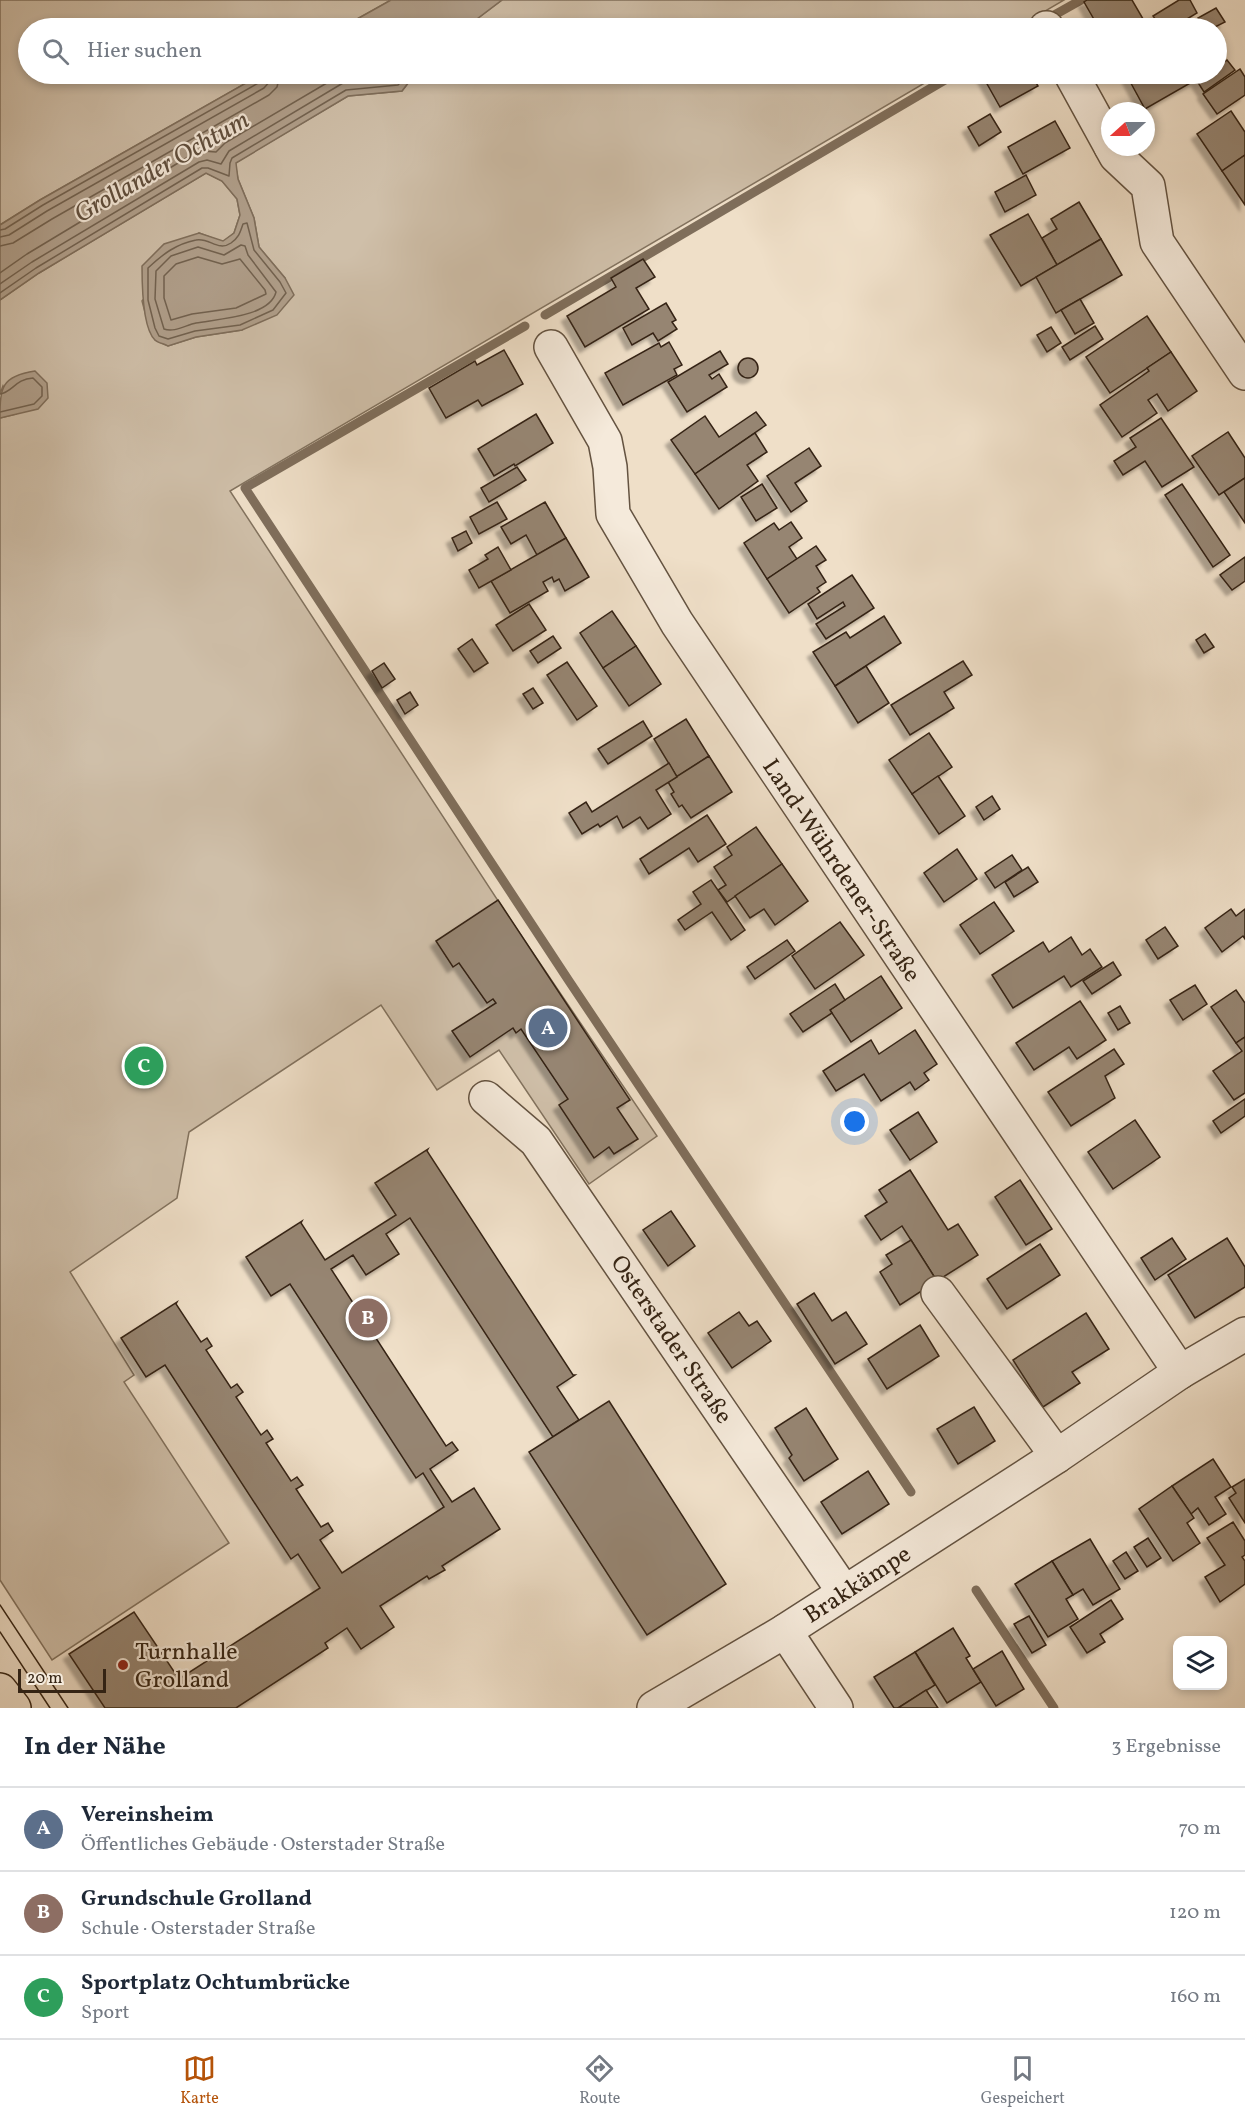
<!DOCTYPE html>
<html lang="de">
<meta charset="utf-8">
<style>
:root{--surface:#fff;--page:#f2f2f3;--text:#1f2937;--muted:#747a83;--line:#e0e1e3;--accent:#b45309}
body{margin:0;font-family:Vollkorn,serif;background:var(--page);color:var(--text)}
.controls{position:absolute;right:18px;bottom:18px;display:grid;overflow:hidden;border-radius:12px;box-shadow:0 3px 9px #0003}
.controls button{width:54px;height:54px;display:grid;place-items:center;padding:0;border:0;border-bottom:2px solid var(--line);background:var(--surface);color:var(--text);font:30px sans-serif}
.compass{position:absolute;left:1101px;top:102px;width:54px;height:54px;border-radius:50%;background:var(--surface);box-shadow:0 3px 9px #0003;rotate:249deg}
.scale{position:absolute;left:18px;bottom:15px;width:88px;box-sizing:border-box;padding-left:6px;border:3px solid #352414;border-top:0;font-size:16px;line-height:21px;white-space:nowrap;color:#352414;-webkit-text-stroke:4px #f5eadb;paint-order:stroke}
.you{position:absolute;left:855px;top:1122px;width:21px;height:21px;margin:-15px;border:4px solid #fff;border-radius:50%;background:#1a73e8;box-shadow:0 0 0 9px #1a73e833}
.badge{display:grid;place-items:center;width:39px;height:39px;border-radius:50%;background:var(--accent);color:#fff;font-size:20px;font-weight:700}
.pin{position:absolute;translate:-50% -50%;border:3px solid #fff;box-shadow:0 2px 6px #0006}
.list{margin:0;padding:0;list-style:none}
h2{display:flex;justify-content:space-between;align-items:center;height:78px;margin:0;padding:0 24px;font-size:26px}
h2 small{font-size:20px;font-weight:400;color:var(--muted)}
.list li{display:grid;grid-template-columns:39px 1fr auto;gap:18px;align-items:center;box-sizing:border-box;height:84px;padding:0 24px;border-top:2px solid var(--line)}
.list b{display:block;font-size:22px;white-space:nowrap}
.list p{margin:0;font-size:20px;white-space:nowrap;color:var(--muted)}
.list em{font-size:20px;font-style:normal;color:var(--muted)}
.icon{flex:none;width:33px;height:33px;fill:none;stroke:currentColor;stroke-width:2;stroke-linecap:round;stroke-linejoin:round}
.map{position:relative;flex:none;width:1245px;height:1708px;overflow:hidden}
.search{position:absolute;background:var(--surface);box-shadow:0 3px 9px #0003;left:18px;right:18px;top:18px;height:66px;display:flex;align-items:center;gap:15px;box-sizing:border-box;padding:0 21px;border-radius:33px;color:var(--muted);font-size:22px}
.sheet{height:330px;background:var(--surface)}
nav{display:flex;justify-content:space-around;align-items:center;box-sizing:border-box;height:84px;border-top:2px solid var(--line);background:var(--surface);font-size:16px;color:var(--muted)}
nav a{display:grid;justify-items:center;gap:3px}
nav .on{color:var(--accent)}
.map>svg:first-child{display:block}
</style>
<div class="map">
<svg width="1245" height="1708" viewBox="0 0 1245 1708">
<defs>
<filter id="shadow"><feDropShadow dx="-5.5" dy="5.5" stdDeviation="1.5" flood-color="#0004"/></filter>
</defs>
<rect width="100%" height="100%" fill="#efdfc8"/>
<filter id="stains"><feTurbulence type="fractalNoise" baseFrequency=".00333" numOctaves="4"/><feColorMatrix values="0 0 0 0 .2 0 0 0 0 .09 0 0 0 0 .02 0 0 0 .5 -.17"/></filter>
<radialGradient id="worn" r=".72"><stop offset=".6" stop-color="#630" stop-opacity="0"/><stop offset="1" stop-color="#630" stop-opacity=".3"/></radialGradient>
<g fill="#cfbfa9" stroke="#82725e" stroke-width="1.5">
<polygon points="0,0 391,0 341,28 28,28 28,74 262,74 40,200 0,225"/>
<polygon points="502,0 1064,0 1016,28 465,28"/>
<polygon points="415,74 940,74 230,491 510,919 657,1136 589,1184 499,1050 437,1090 381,1005 189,1132 177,1198 70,1272 134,1375 124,1382 229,1543 52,1660 0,1580 0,418 16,414 3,386 0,394 0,300 39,273 206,173 222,181 237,199 240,215 234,233 223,242 199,233 142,301 150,331 155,340 168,346 196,337 242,330 285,278 259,247 254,218 238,179 235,163 348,96 402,91"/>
</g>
<g fill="#b09f8b" stroke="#7f6e5b" stroke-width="1.5">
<polygon points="391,0 502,0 465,28 341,28"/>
<path d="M262 74H415L402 91 348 96 236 163 238 179 254 218 259 247 285 278 294 295 277 315 242 330 196 337 168 346C165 344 158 343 155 340 142 328 142 283 142 266L164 244 199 233 223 241 234 233 240 215 237 199 222 181 206 173 39 273 0 300V225L40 200Z"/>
<path d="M35 371 47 383 48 398 38 409 0 418C0 388 1 376 35 371Z"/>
</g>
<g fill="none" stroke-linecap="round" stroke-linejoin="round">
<g stroke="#726250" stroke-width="1.5">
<path d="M247 223 254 250 280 282 286 293 273 310 240 325 195 331 168 339 159 336 155 328 148 300V268C163 254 176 244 196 240 209 237 218 252 231 243 239 237 240 233 243 224Z"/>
<polyline points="0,230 5,229 43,205 260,82 263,74"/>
<polyline points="0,237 9,235 47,211 264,88 270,81 271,74"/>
<path d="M241 245 245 246 248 255 276 292C270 317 217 319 196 323 186 325 174 333 164 329L155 299 156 271 171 256 198 247 224 255Z"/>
<polyline points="0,246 13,243 52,219 269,95 277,87 280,74"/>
<polygon points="198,257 222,264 240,259 265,290 266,294 236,308 192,314 171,320 164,298 164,276 176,264"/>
<polyline points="0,273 27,254 193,154 203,151 216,152 225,143 337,77 345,74"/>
<polyline points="0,284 32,262 199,162 207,160 221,164 229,151 343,83 394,78 398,74"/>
<polyline points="0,293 36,268 202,168 208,168 229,176 230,163 232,158 346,90 398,85 408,74"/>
<path d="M0 394C13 392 15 379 33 378L42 387V396L34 404 0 412"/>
</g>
<g stroke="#7f6e5b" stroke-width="9">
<polyline points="1049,18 1081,0"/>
<polyline points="545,315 955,74"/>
<polyline points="525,326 245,488 569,981 911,1492"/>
<polyline points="976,1590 1054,1708"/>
</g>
</g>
<g fill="#968572" stroke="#352414" stroke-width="1.5" filter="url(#shadow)">
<polygon points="1087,0 1132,0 1146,24 1138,28 1099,28 1084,2"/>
<polygon points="1179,0 1190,0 1197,13 1172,28 1143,28 1156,20 1153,16"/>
<polygon points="1216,8 1225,22 1213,28 1205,28 1198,18"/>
<polygon points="1227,60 1235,70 1204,92 1197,81 1208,74 1216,74 1216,67"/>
<polygon points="1240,69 1245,77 1245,95 1217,114 1203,94"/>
<polygon points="985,74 1031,74 1038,86 1000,107 982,75"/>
<polygon points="1132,74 1206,74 1145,109 1127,76"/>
<polygon points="1231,111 1245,132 1245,155 1222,171 1197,134"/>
<polygon points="990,114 1001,132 979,146 968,127"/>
<polygon points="1055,121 1070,148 1023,174 1008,147"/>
<polygon points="1245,155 1245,205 1222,171"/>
<polygon points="1026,175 1036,195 1005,212 995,192"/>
<polygon points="1079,202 1101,239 1057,265 1042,238 1057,229 1051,219"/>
<polygon points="1028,214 1057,265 1021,286 990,235"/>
<polygon points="1101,239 1122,275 1056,313 1036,277"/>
<polygon points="643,259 655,277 636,288 649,309 585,347 567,316 616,287 611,278"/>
<polygon points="1080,299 1094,323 1075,334 1061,310"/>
<polygon points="666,303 676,320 672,322 677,329 658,341 653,333 632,345 623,328"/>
<polygon points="1147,316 1171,352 1110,393 1086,357"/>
<polygon points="1095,326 1103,339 1070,360 1062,347"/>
<polygon points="1051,327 1061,343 1047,352 1037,335"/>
<polygon points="669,342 682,365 674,369 677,375 623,405 605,373 659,343 661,347"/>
<polygon points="504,350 523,384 482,406 478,400 446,418 429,388 475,361 477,365"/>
<polygon points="720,351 728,364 709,375 712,379 719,374 727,387 687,412 668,382"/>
<polygon points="1171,352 1197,391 1168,411 1157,394 1148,400 1157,413 1122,437 1100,405 1149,371 1147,368"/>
<circle cx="748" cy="368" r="10"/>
<polygon points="756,412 766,425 695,474 671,440 705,416 719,437"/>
<polygon points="536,414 553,443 515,466 514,464 494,476 478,449"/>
<polygon points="1161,418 1194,467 1162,487 1145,461 1123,475 1114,461 1136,447 1130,438"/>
<polygon points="1228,432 1245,458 1245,478 1219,495 1192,456"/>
<polygon points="755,433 767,452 747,465 758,481 719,509 695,474"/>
<polygon points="809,448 821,466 795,483 807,501 791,512 767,476"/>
<polygon points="517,467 526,480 489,502 481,488"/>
<polygon points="1245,478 1245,523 1224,492"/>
<polygon points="762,484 777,508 756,521 741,497"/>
<polygon points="1182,484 1230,555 1213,567 1165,495"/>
<polygon points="497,502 507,519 479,534 470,517"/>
<polygon points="545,502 566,538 537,555 526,535 511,544 501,527"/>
<polygon points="791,522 802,538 789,547 797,559 767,579 744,543 774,523 779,530"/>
<polygon points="466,531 472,543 458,551 452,538"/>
<polygon points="566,538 589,577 565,591 559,579 554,582 552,577 543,582 548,591 510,613 491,581"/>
<polygon points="816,546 826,560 816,566 826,582 817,588 820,592 789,613 767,579"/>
<polygon points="498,547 511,570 479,588 469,570 488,559 485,555"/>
<polygon points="1245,557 1245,581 1232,590 1220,575"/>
<polygon points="852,575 874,608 826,639 816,624 845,606 843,602 817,619 808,604"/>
<polygon points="529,604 546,630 513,651 496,625"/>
<polygon points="612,611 636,646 603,668 580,633"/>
<polygon points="884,616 901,643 835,686 813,652 846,632 850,638"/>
<polygon points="1205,634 1214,647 1204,653 1196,640"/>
<polygon points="553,636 561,648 538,663 530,651"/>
<polygon points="472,639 488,663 474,672 458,649"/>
<polygon points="636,646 661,684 629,706 603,668"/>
<polygon points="963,661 972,675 944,692 954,708 910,735 891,705"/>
<polygon points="567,662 597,706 577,720 547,675"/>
<polygon points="384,663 395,679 382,688 372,671"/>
<polygon points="866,666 889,703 858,723 835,686"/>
<polygon points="533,688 543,703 533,709 523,694"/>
<polygon points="410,692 418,705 405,714 397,700"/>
<polygon points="686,719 709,756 677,777 654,739"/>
<polygon points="643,721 652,736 608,764 598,749"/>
<polygon points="929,733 952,767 912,794 889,760"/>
<polygon points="709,756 732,792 691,818 682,805 679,807 671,794 674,792 668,782"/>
<polygon points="669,763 677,777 656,790 671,814 648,829 640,817 623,828 617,816 600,827 598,824 582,834 569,813 586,802 592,812"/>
<polygon points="938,776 965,816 939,834 912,794"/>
<polygon points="992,796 1000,809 984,820 976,807"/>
<polygon points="707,815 726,844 698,862 689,848 649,874 640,859"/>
<polygon points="756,827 782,864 727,902 718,890 726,885 714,867 732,855 727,847"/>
<polygon points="957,849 977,879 944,902 924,873"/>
<polygon points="1012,855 1022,870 995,888 985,873"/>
<polygon points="782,864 808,901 775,925 764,909 750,918 735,896"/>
<polygon points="1028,867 1038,882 1014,897 1005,882"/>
<polygon points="711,880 745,930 731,940 712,912 685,930 678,920 701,904 693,892"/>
<polygon points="498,900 630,1100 617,1108 638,1139 614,1154 609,1147 594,1158 559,1105 568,1099 521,1029 516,1033 513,1028 470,1057 452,1031 496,1003 493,999 487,1003 459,963 453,967 436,941"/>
<polygon points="994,902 1014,931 980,954 960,925"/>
<polygon points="1231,909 1236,916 1245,909 1245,939 1243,936 1222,952 1205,928"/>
<polygon points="840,922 864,955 815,989 792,956"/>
<polygon points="1165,927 1178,946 1158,959 1146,940"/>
<polygon points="1071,937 1082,955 1090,949 1102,967 1071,987 1064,976 1013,1008 992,975 1043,942 1049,952"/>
<polygon points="787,940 795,951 755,979 747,967"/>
<polygon points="1113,962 1121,975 1092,994 1083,981"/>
<polygon points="881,976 902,1008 851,1042 830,1010"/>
<polygon points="835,984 845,1000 830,1010 832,1013 803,1032 790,1014"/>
<polygon points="1195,985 1207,1004 1183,1020 1170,1000"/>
<polygon points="1236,990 1245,1003 1245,1037 1236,1043 1211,1007"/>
<polygon points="1080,1001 1106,1040 1077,1059 1069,1047 1034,1070 1016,1043"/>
<polygon points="1120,1006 1130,1023 1118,1030 1108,1013"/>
<polygon points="915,1030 937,1064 924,1073 929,1080 915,1090 910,1082 881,1101 864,1074 836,1091 823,1071 871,1040 879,1054"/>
<polygon points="1245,1037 1245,1093 1234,1100 1213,1071 1242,1051 1236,1043"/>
<polygon points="1114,1049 1124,1064 1105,1076 1115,1098 1071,1126 1048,1092"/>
<polygon points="1245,1099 1245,1116 1221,1133 1213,1121"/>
<polygon points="918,1112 937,1142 910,1160 890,1130"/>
<polygon points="1135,1120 1160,1157 1113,1189 1088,1152"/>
<polygon points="428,1149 427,1151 573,1375 575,1375 557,1387 579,1420 553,1437 410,1218 386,1234 399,1254 366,1275 353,1255 331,1269 446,1446 452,1442 458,1450 430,1469 452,1502 474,1488 500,1529 442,1566 445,1570 429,1579 427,1576 380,1606 394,1627 361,1649 347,1628 325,1643 328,1648 236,1708 105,1708 69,1654 134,1612 179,1679 320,1588 298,1554 291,1559 165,1365 146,1377 121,1338 177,1302 176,1304 201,1342 207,1338 212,1346 206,1350 231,1388 237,1384 243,1392 236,1397 261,1435 267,1430 273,1439 266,1443 291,1481 297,1477 303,1485 296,1489 321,1527 328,1523 333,1531 320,1540 342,1573 444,1507 423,1473 416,1478 290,1284 271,1296 246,1257 302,1221 301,1223 325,1260 396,1215 375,1183"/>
<polygon points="910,1170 948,1230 958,1224 978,1255 937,1281 902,1226 881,1240 865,1216 887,1202 879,1190"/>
<polygon points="1020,1180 1052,1229 1026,1245 995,1197"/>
<polygon points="671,1211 695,1246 668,1266 643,1230"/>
<polygon points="1172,1238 1186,1259 1155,1280 1141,1258"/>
<polygon points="1227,1238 1245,1267 1245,1287 1195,1318 1168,1275"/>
<polygon points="911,1240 937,1281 900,1305 880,1272 892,1264 886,1255"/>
<polygon points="1040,1244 1060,1275 1007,1309 987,1279"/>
<polygon points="814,1293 832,1321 846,1312 867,1344 835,1364 797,1304"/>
<polygon points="739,1312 749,1326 757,1321 771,1341 732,1368 708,1333"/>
<polygon points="1086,1313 1109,1349 1072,1372 1080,1383 1043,1407 1013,1360"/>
<polygon points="920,1325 939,1356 887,1389 868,1359"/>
<polygon points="609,1401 726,1584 647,1635 529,1452"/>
<polygon points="974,1407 995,1441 958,1464 937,1429"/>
<polygon points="806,1408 838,1459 804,1481 789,1458 792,1455 775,1428"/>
<polygon points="1213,1459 1231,1487 1215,1497 1226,1514 1209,1525 1198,1508 1191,1514 1172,1486"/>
<polygon points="868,1471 889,1504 842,1534 821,1502"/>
<polygon points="1245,1479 1245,1523 1229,1498 1236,1493 1232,1487"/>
<polygon points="1172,1486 1194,1518 1187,1523 1200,1543 1173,1561 1139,1509"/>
<polygon points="1233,1522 1245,1541 1245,1555 1242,1557 1245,1561 1245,1584 1220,1602 1205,1577 1225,1565 1207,1538"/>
<polygon points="1148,1538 1161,1558 1147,1567 1134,1547"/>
<polygon points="1090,1539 1120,1589 1093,1605 1083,1589 1073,1595 1052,1561"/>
<polygon points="1126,1552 1138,1571 1125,1579 1113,1561"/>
<polygon points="1052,1561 1073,1595 1066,1599 1078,1619 1048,1637 1015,1584"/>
<polygon points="1111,1600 1123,1619 1100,1634 1105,1642 1087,1653 1070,1627"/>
<polygon points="1029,1616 1046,1645 1032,1653 1014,1624"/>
<polygon points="953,1628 970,1656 966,1658 981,1682 947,1703 915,1652"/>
<polygon points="1002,1651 1024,1689 996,1706 973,1669"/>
<polygon points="915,1652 935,1685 898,1708 894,1708 874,1677"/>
<polygon points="926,1690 938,1708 898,1708"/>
</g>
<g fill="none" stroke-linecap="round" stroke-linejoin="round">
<defs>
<g id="minor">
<polyline points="1046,28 1047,28"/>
<polyline points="1071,74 1110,145"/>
<polyline points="1111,147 1116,156 1148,186 1157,242 1245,373"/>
<polyline points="551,347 605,441 610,467 613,514 677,623 1180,1372"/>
<polyline points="486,1098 536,1141 844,1592"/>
<polyline points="938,1293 1057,1456"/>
<polyline points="785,1631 836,1708"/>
<polyline points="654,1708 785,1631 1057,1456 1180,1372 1245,1334"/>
</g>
<polyline id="highway" points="0,1690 14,1708"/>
</defs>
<use href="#minor" stroke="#645341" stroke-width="36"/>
<use href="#highway" stroke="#352414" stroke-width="36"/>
<use href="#minor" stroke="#f5eadb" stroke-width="33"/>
<use href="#highway" stroke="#efdfc8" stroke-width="33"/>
<g stroke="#352414" stroke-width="1.5">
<polyline points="0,1605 68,1708"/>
<polyline points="0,1632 50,1708"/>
</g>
</g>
<circle fill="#8f2418" stroke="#f5eadb" stroke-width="2" cx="123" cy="1665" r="6"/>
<g text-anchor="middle" stroke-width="4.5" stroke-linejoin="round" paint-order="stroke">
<g font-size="24" fill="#352414" stroke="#f5eadb">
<text transform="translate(842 870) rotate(56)" y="8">Land-Wührdener-Straße</text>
<text transform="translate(672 1339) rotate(56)" y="8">Osterstader Straße</text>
<text transform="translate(857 1584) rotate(-33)" y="8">Brakkämpe</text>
</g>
<g font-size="24" fill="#352414" stroke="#f5eadb" text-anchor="start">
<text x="135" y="1659">Turnhalle<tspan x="135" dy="28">Grolland</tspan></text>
</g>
<g font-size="26" font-style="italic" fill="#604f3e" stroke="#f5eadb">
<text transform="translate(161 166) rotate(-30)" y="9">Grollander Ochtum</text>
</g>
</g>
<rect width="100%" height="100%" filter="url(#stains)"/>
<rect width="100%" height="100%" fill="url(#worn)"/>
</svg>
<div class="controls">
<button><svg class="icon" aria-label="layers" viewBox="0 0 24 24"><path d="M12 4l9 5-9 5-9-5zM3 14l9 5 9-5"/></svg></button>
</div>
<svg class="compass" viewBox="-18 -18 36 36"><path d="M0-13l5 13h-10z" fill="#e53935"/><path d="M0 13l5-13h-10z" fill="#747a83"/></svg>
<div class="scale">20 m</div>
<div class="you"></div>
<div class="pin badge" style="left:548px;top:1028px;background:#5c6f8a">A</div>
<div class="pin badge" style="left:368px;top:1318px;background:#8d6e63">B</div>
<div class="pin badge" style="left:144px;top:1066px;background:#2e9e5b">C</div>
<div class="search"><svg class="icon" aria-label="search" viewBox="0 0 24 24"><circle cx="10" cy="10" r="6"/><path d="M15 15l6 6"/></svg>Hier suchen</div>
</div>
<section class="sheet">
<h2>In der Nähe<small>3 Ergebnisse</small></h2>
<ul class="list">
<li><span class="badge" style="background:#5c6f8a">A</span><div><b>Vereinsheim</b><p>Öffentliches Gebäude · Osterstader Straße</p></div><em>70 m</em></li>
<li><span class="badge" style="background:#8d6e63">B</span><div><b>Grundschule Grolland</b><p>Schule · Osterstader Straße</p></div><em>120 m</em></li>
<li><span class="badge" style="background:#2e9e5b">C</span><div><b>Sportplatz Ochtumbrücke</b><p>Sport</p></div><em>160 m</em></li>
</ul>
</section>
<nav>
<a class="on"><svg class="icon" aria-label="map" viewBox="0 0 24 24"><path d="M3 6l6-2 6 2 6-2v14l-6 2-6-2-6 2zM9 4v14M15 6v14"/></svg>Karte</a>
<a><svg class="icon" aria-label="directions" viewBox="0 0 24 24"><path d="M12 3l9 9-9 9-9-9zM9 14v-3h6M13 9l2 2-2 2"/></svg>Route</a>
<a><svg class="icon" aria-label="saved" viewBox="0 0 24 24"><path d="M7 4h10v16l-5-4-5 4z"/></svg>Gespeichert</a>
</nav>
